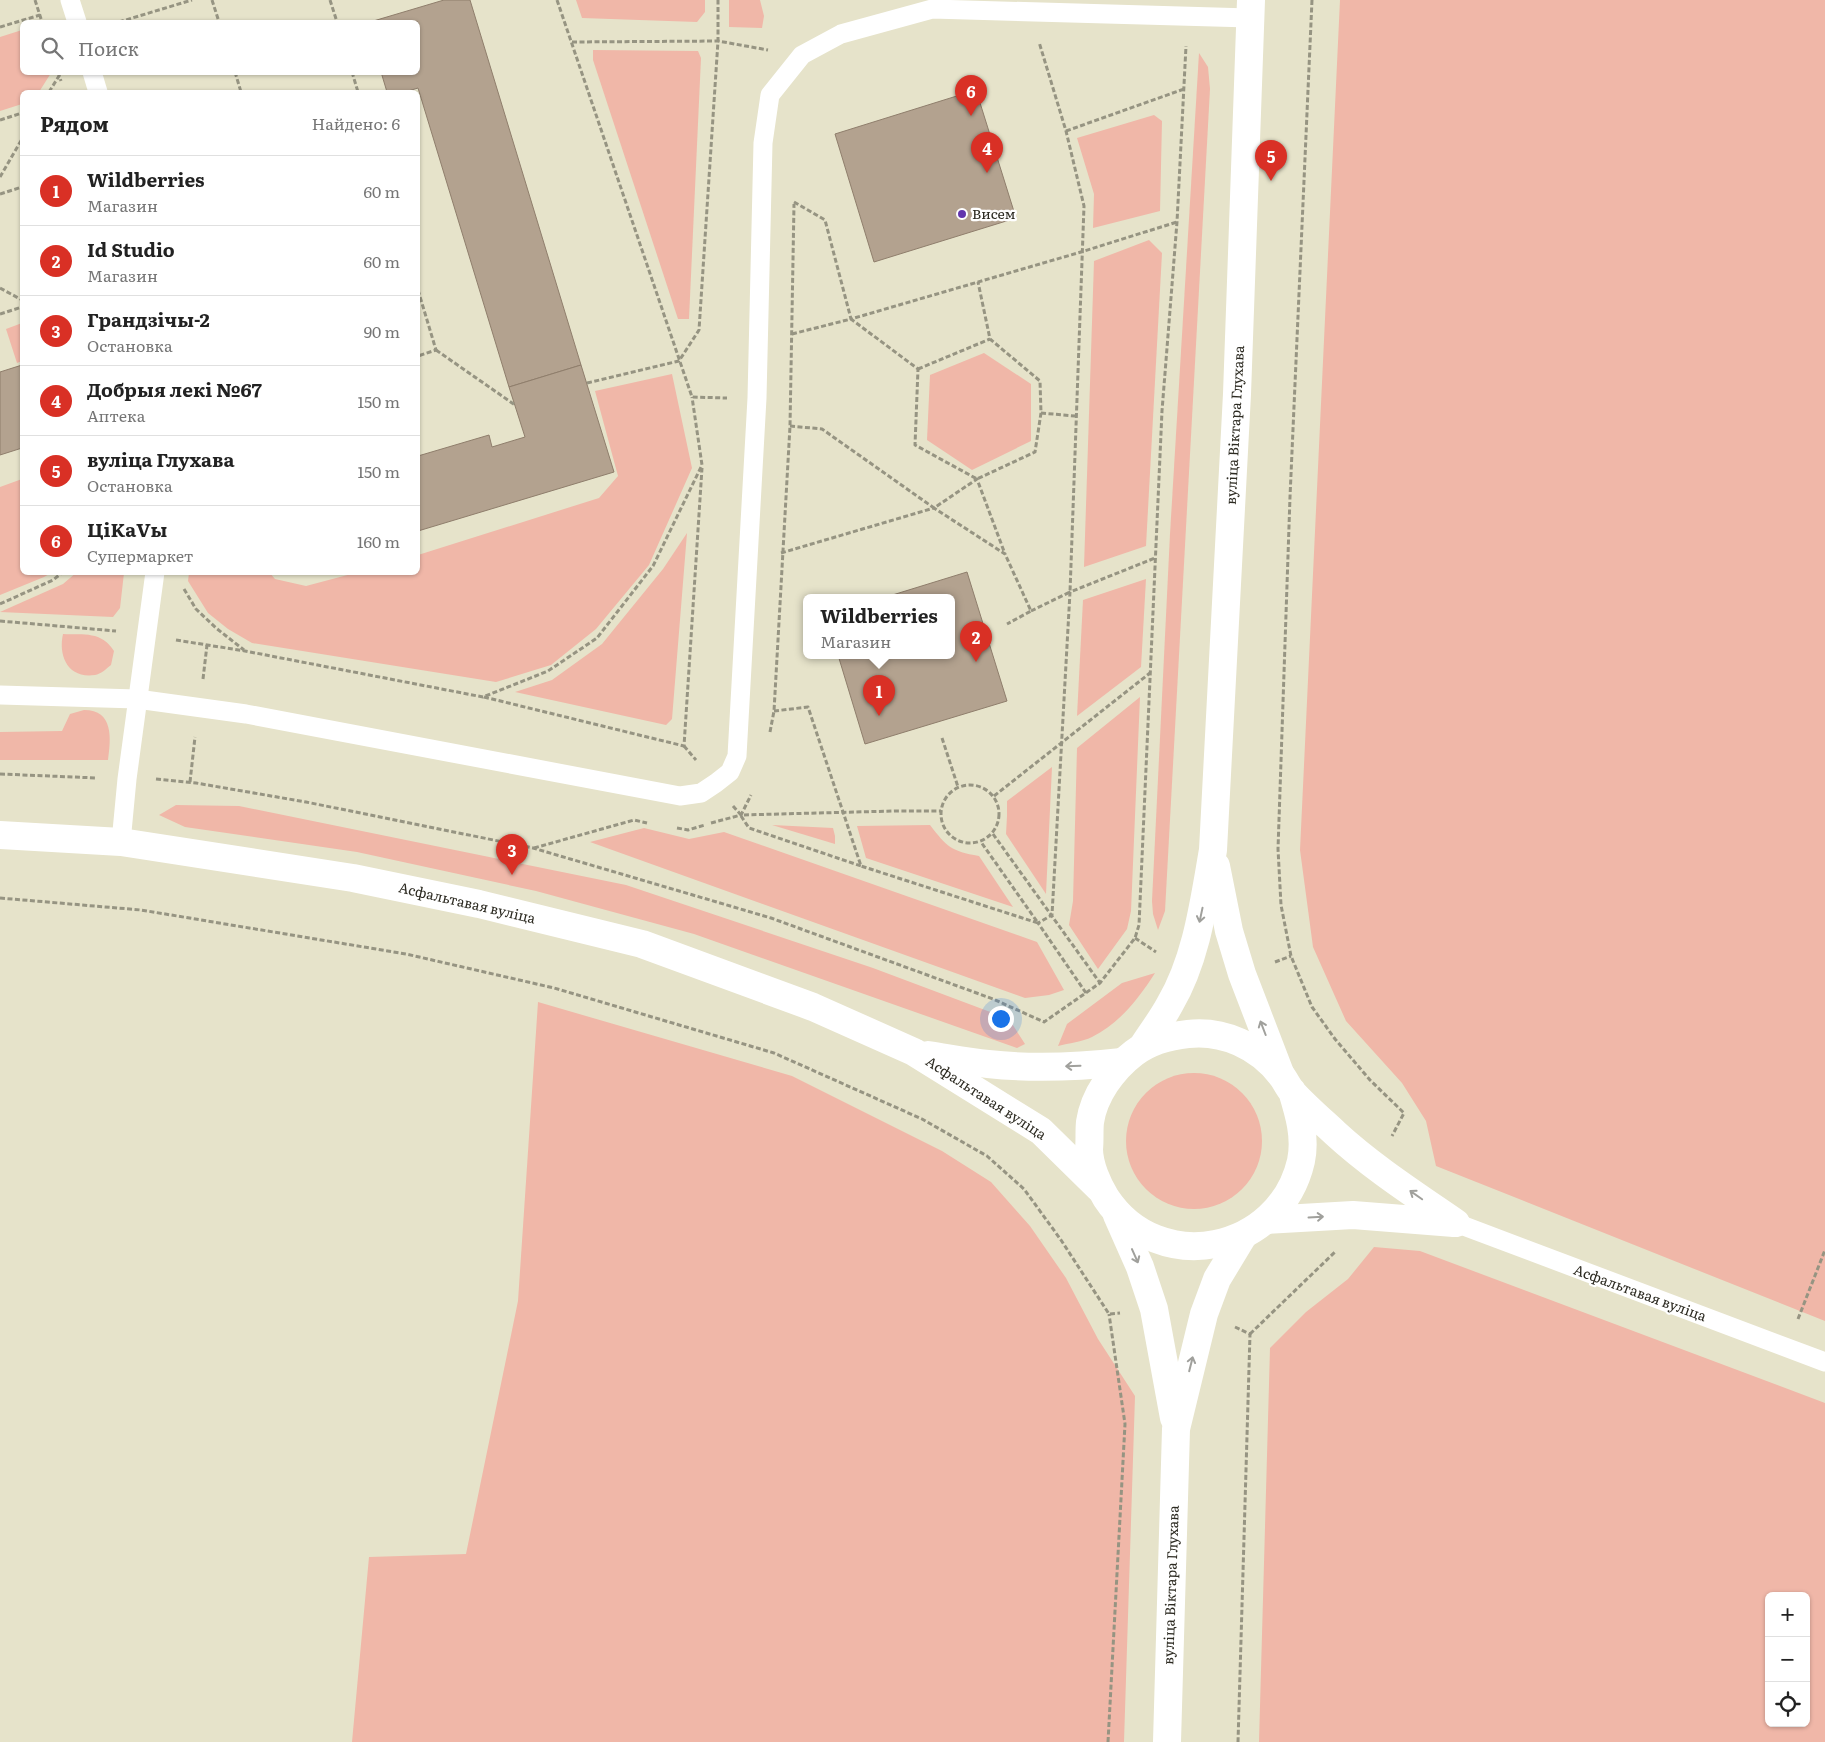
<!DOCTYPE html>
<html lang="ru">
<meta charset="utf-8">
<style>
:root{--surface:#fff;--page:#f2f2f2;--text:#222;--muted:#767676;--line:#e0e0e0;--accent:#d93025}
body{margin:0;font-family:Literata,serif;background:var(--page);color:var(--text)}
.controls{position:absolute;right:15px;bottom:15px;display:grid;overflow:hidden;border-radius:8px;box-shadow:0 1px 4px #0004}
.controls button{width:45px;height:45px;display:grid;place-items:center;padding:0;border:0;border-bottom:1px solid var(--line);background:var(--surface);color:var(--text);font:25px sans-serif}
.you{position:absolute;left:1000px;top:1018px;width:18px;height:18px;margin:-12px;border:4px solid #fff;border-radius:50%;background:#1a73e8;box-shadow:0 0 0 8px #1a73e833}
.badge{display:grid;place-items:center;width:32px;height:32px;border-radius:50%;background:var(--accent);color:#fff;font-size:16px;font-weight:700}
.pin{position:absolute;translate:-50% -41px;filter:drop-shadow(0 1px 2px #0008)}
.pin::after{content:'';position:absolute;top:26px;width:18px;height:15px;background:inherit;clip-path:polygon(0 0,100% 0,50% 100%)}
.popup{position:absolute;left:803px;top:594px;width:152px;height:65px;box-sizing:border-box;display:grid;place-content:center;border-radius:8px;background:var(--surface);filter:drop-shadow(0 1px 4px #0005);font-size:16px;white-space:nowrap;color:var(--muted)}
.popup b{font-size:19px;color:var(--text)}
.popup::after{content:'';position:absolute;left:50%;top:100%;margin-left:-10px;border:10px solid transparent;border-top-color:var(--surface)}
.list{margin:0;padding:0;list-style:none}
h2{display:flex;justify-content:space-between;align-items:center;height:65px;margin:0;padding:0 20px;font-size:21px}
h2 small{font-size:16px;font-weight:400;color:var(--muted)}
.list li{display:grid;grid-template-columns:32px 1fr auto;gap:15px;align-items:center;box-sizing:border-box;height:70px;padding:0 20px;border-top:1px solid var(--line)}
.list b{display:block;font-size:19px;white-space:nowrap}
.list p{margin:0;font-size:16px;white-space:nowrap;color:var(--muted)}
.list em{font-size:16px;font-style:normal;color:var(--muted)}
.icon{flex:none;width:28px;height:28px;fill:none;stroke:currentColor;stroke-width:2;stroke-linecap:round;stroke-linejoin:round}
.map{position:relative;flex:none;width:1825px;height:1742px;overflow:hidden}
.search{position:absolute;background:var(--surface);box-shadow:0 1px 4px #0004;left:20px;top:20px;width:400px;height:55px;display:flex;align-items:center;gap:12px;box-sizing:border-box;padding:0 18px;border-radius:8px;color:var(--muted);font-size:19px}
.panel{position:absolute;background:var(--surface);box-shadow:0 1px 4px #0004;left:20px;top:90px;width:400px;height:485px;border-radius:8px}
.map>svg:first-child{display:block}
</style>
<div class="map">
<svg width="1825" height="1742" viewBox="0 0 1825 1742">
<rect width="100%" height="100%" fill="#e6e3ca"/>
<g fill="#f0b7a8" fill-rule="evenodd">
<polygon points="576,0 705,0 705,12 697,22 582,18"/>
<polygon points="729,0 760,0 764,16 762,28 729,27"/>
<polygon points="1340,0 1825,0 1825,1321 1436,1166 1426,1121 1402,1083 1346,1021 1313,947 1300,850"/>
<polygon points="22,30 22,72 51,73 39,92 22,92 22,104 0,111 0,37"/>
<polygon points="593,50 698,51 701,58 689,319 678,319 593,60"/>
<polygon points="1199,53 1208,67 1210,89 1165,911 1158,930 1153,914 1152,901 1170,534"/>
<polygon points="1154,115 1162,121 1160,211 1093,228 1094,194 1077,138"/>
<polygon points="1149,240 1162,253 1146,546 1084,567 1094,261"/>
<polygon points="22,323 22,361 17,363 6,329"/>
<polygon points="984,353 1031,384 1031,441 972,470 927,440 930,375"/>
<polygon points="672,374 692,468 649,565 596,629 551,665 496,682 252,643 228,629 208,613 188,581 189,573 269,572 275,579 306,586 355,573 418,572 418,555 599,498 618,476 595,391"/>
<polygon points="22,479 22,572 51,573 44,577 0,595 0,487"/>
<polygon points="687,533 672,719 666,725 515,692 552,680 602,644 663,569"/>
<polygon points="77,572 124,573 120,608 113,617 0,612 63,584"/>
<polygon points="1146,579 1141,667 1077,716 1083,600"/>
<path d="M63 634C85 635 101 631 114 651L111 665C106 669 101 674 95 675 68 679 58 656 63 634Z"/>
<polygon points="1140,697 1131,911 1127,929 1098,969 1069,925 1073,901 1077,748"/>
<path d="M84 710C114 710 111 739 108 760H0V732L62 731 70 714Z"/>
<polygon points="1052,767 1046,894 1006,834 1007,816 1007,801"/>
<polygon points="176,805 239,806 626,885 873,968 1009,1019 1025,1044 1017,1048 694,934 536,891 357,852 185,827 159,815"/>
<polygon points="772,825 833,828 835,836 835,844"/>
<path d="M930 825C947 847 951 851 979 856L1013 907 866 858 857 826Z"/>
<polygon points="644,828 689,839 724,832 1037,942 1064,990 1049,995 1025,998 590,842"/>
<path d="M1155 973C1139 998 1120 1023 1092 1037 1082 1042 1069 1043 1058 1046L1067 1024 1122 983Z"/>
<polygon points="538,1002 792,1076 942,1151 991,1182 1030,1226 1066,1278 1098,1339 1135,1396 1124,1742 352,1742 369,1557 466,1554 518,1301"/>
<circle cx="1194" cy="1141" r="68"/>
<path d="M1374 1247 1420 1251 1825 1403V1742H1259L1270 1348 1306 1312 1348 1279ZM1769 1596H1806V1723H1769Z"/>
</g>
<g fill="#b3a28f" stroke="#8f7e6c">
<polygon points="444,0 470,0 581,365 509,387 418,88 405,92 387,92 381,72 418,72 418,22 370,22"/>
<polygon points="976,90 1016,218 874,262 835,134"/>
<polygon points="22,365 22,448 0,455 0,372"/>
<polygon points="581,365 614,472 418,531 418,456 489,435 492,447 525,437 509,387"/>
<polygon points="967,572 1007,701 865,744 838,655 952,655 952,597 886,597"/>
</g>
<g fill="none" stroke-linecap="round" stroke-linejoin="round">
<g stroke="#969482" stroke-width="3" stroke-dasharray="5 2.5" stroke-linecap="butt">
<polyline points="35,0 42,22"/>
<polyline points="212,0 219,22"/>
<polyline points="330,0 337,22"/>
<polyline points="557,0 692,397 727,398"/>
<polyline points="1312,0 1290,497 1278,849 1281,905 1291,956 1312,1007 1335,1039 1370,1080 1404,1113 1392,1136"/>
<polyline points="119,22 192,0"/>
<polyline points="0,27 40,15"/>
<polyline points="572,42 718,41 768,50"/>
<polyline points="58,72 61,81"/>
<polyline points="235,72 241,92"/>
<polyline points="352,72 358,92"/>
<polyline points="49,92 59,76"/>
<polyline points="0,120 22,113"/>
<polyline points="1066,131 1184,89"/>
<polyline points="0,177 22,139"/>
<polyline points="0,194 22,187"/>
<polyline points="794,202 825,220 851,319 1081,252 1177,222"/>
<polyline points="0,288 22,300"/>
<polyline points="418,290 436,350 418,356"/>
<polyline points="0,314 22,307"/>
<polyline points="792,334 851,319 918,369 915,445 977,479 1035,452 1041,413 1040,381 990,339 978,282"/>
<polyline points="436,350 515,405"/>
<polyline points="918,369 990,339"/>
<polyline points="587,383 679,361 699,330 718,41 718,0"/>
<polyline points="1041,413 1075,416"/>
<polyline points="790,426 822,429 934,508 977,479 1005,554"/>
<polyline points="781,553 934,508 1005,554 1031,611 1007,624"/>
<polyline points="184,589 196,609 216,628 244,650"/>
<polyline points="0,604 53,580 63,572"/>
<polyline points="1031,611 1070,592 1084,206 1066,131 1039,42"/>
<polyline points="0,621 116,631"/>
<polyline points="176,640 245,651 483,697 548,671 597,638 653,566 702,465 692,397"/>
<polyline points="203,679 207,645"/>
<polyline points="484,697 684,746 702,468"/>
<polyline points="774,711 808,707 861,866 1038,923 981,842"/>
<polyline points="770,732 774,711 790,426 794,204"/>
<polyline points="942,738 958,787"/>
<polyline points="684,746 696,760"/>
<polyline points="0,774 97,778"/>
<polyline points="156,779 196,783 306,802 533,848 771,918 993,999 1044,1022 1100,983 1135,938 1139,925 1162,411 1177,222 1186,46"/>
<polyline points="190,782 195,737"/>
<circle cx="970" cy="814" r="29"/>
<polyline points="994,796 1150,673"/>
<polyline points="733,806 741,815 894,811 941,811"/>
<polyline points="741,816 749,828 861,866"/>
<polyline points="711,823 741,815 751,795"/>
<polyline points="677,828 688,830 705,825"/>
<polyline points="993,834 1100,983"/>
<polyline points="534,848 634,820 647,823"/>
<polyline points="0,898 141,910 406,954 554,988 774,1053 922,1119 987,1156 1024,1189 1061,1240 1109,1314 1120,1313"/>
<polyline points="1135,938 1156,952"/>
<polyline points="1275,962 1291,956"/>
<polyline points="1086,993 1038,923 1052,915 1070,592 1155,558"/>
<polyline points="1798,1319 1825,1250"/>
<polyline points="1235,1327 1250,1334 1238,1742"/>
<polyline points="1250,1334 1336,1251"/>
<polyline points="1108,1742 1125,1424 1109,1314"/>
</g>
<g stroke="#fff" stroke-width="19">
<polyline points="70,0 77,22"/>
<polyline points="92,72 98,92"/>
<polyline points="0,695 137,699 246,714 680,796 701,793 716,783 730,772 737,756 757,398 763,143 770,95 802,55 841,34 932,9 1250,18"/>
<polyline points="121,842 127,779 155,572"/>
<polyline points="1456,1223 1825,1362"/>
</g>
<g stroke="#fff" stroke-width="28">
<polyline points="1216,866 1229,931 1242,974 1280,1073"/>
<path d="M1143 1046C1152 1032 1162 1019 1170 1004 1197 958 1204 901 1213 850L1237 394 1251 0"/>
</g>
<g stroke="#fff" stroke-width="28">
<polyline points="0,835 121,842 353,878 479,904 642,944 813,1007 914,1052 1041,1131 1099,1188"/>
<path d="M928 1055C948 1058 968 1062 988 1064 1033 1069 1078 1067 1122 1062"/>
<path d="M1292 1091C1299 1114 1306 1137 1301 1161 1280 1253 1159 1278 1106 1198 1098 1185 1089 1165 1089 1149 1090 1140 1089 1131 1090 1122 1094 1095 1113 1069 1134 1053 1150 1041 1169 1036 1188 1034 1223 1030 1259 1046 1281 1075 1285 1080 1288 1087 1293 1093 1306 1107 1321 1120 1335 1133 1372 1167 1414 1194 1456 1223"/>
<polyline points="1117,1215 1140,1267 1154,1309 1174,1418"/>
<polyline points="1267,1220 1353,1215 1454,1223"/>
<polyline points="1167,1742 1176,1429 1204,1314 1217,1279 1243,1236"/>
</g>
</g>
<defs><path id="oneway-shaft" d="M-6 0H5M1.5-3L5.5 0L1.5 3" fill="none" stroke-width="1.6" stroke-linecap="round" stroke-linejoin="round" transform="scale(1.25)"/></defs>
<g stroke="#a0a09c">
<use href="#oneway-shaft" transform="translate(1201 915) rotate(102)"/>
<use href="#oneway-shaft" transform="translate(1263 1028) rotate(-111)"/>
<use href="#oneway-shaft" transform="translate(1073 1066) rotate(178)"/>
<use href="#oneway-shaft" transform="translate(1416 1195) rotate(-145)"/>
<use href="#oneway-shaft" transform="translate(1316 1217) rotate(-3)"/>
<use href="#oneway-shaft" transform="translate(1135 1256) rotate(66)"/>
<use href="#oneway-shaft" transform="translate(1191 1364) rotate(-76)"/>
</g>
<circle fill="#6235ad" stroke="#fff" stroke-width="2" cx="962" cy="214" r="5"/>
<g text-anchor="middle" stroke-width="4.5" stroke-linejoin="round" paint-order="stroke">
<g font-size="14" fill="#2d2b22" stroke="#fff" text-anchor="start">
<text x="972" y="219">Висем</text>
</g>
<g font-size="14" fill="#2d2b22" stroke="#fff">
<text transform="translate(1235 425) rotate(-87)" y="5">вуліца Віктара Глухава</text>
<text transform="translate(467 903) rotate(13)" y="5">Асфальтавая вуліца</text>
<text transform="translate(986 1098) rotate(33)" y="5">Асфальтавая вуліца</text>
<text transform="translate(1640 1293) rotate(20)" y="5">Асфальтавая вуліца</text>
<text transform="translate(1171 1585) rotate(-88)" y="5">вуліца Віктара Глухава</text>
</g>
</g>
</svg>
<div class="controls">
<button>+</button>
<button>−</button>
<button><svg class="icon" aria-label="locate" viewBox="0 0 24 24"><circle cx="12" cy="12" r="6"/><path d="M12 2v4M12 18v4M2 12h4M18 12h4"/></svg></button>
</div>
<div class="you"></div>
<div class="pin badge" style="left:879px;top:716px">1</div>
<div class="popup"><b>Wildberries</b>Магазин</div>
<div class="pin badge" style="left:976px;top:662px">2</div>
<div class="pin badge" style="left:512px;top:875px">3</div>
<div class="pin badge" style="left:987px;top:173px">4</div>
<div class="pin badge" style="left:1271px;top:181px">5</div>
<div class="pin badge" style="left:971px;top:116px">6</div>
<div class="search"><svg class="icon" aria-label="search" viewBox="0 0 24 24"><circle cx="10" cy="10" r="6"/><path d="M15 15l6 6"/></svg>Поиск</div>
<section class="panel">
<h2>Рядом<small>Найдено: 6</small></h2>
<ul class="list">
<li><span class="badge">1</span><div><b>Wildberries</b><p>Магазин</p></div><em>60 m</em></li>
<li><span class="badge">2</span><div><b>Id Studio</b><p>Магазин</p></div><em>60 m</em></li>
<li><span class="badge">3</span><div><b>Грандзічы-2</b><p>Остановка</p></div><em>90 m</em></li>
<li><span class="badge">4</span><div><b>Добрыя лекі №67</b><p>Аптека</p></div><em>150 m</em></li>
<li><span class="badge">5</span><div><b>вуліца Глухава</b><p>Остановка</p></div><em>150 m</em></li>
<li><span class="badge">6</span><div><b>ЦiKaVы</b><p>Супермаркет</p></div><em>160 m</em></li>
</ul>
</section>
</div>
